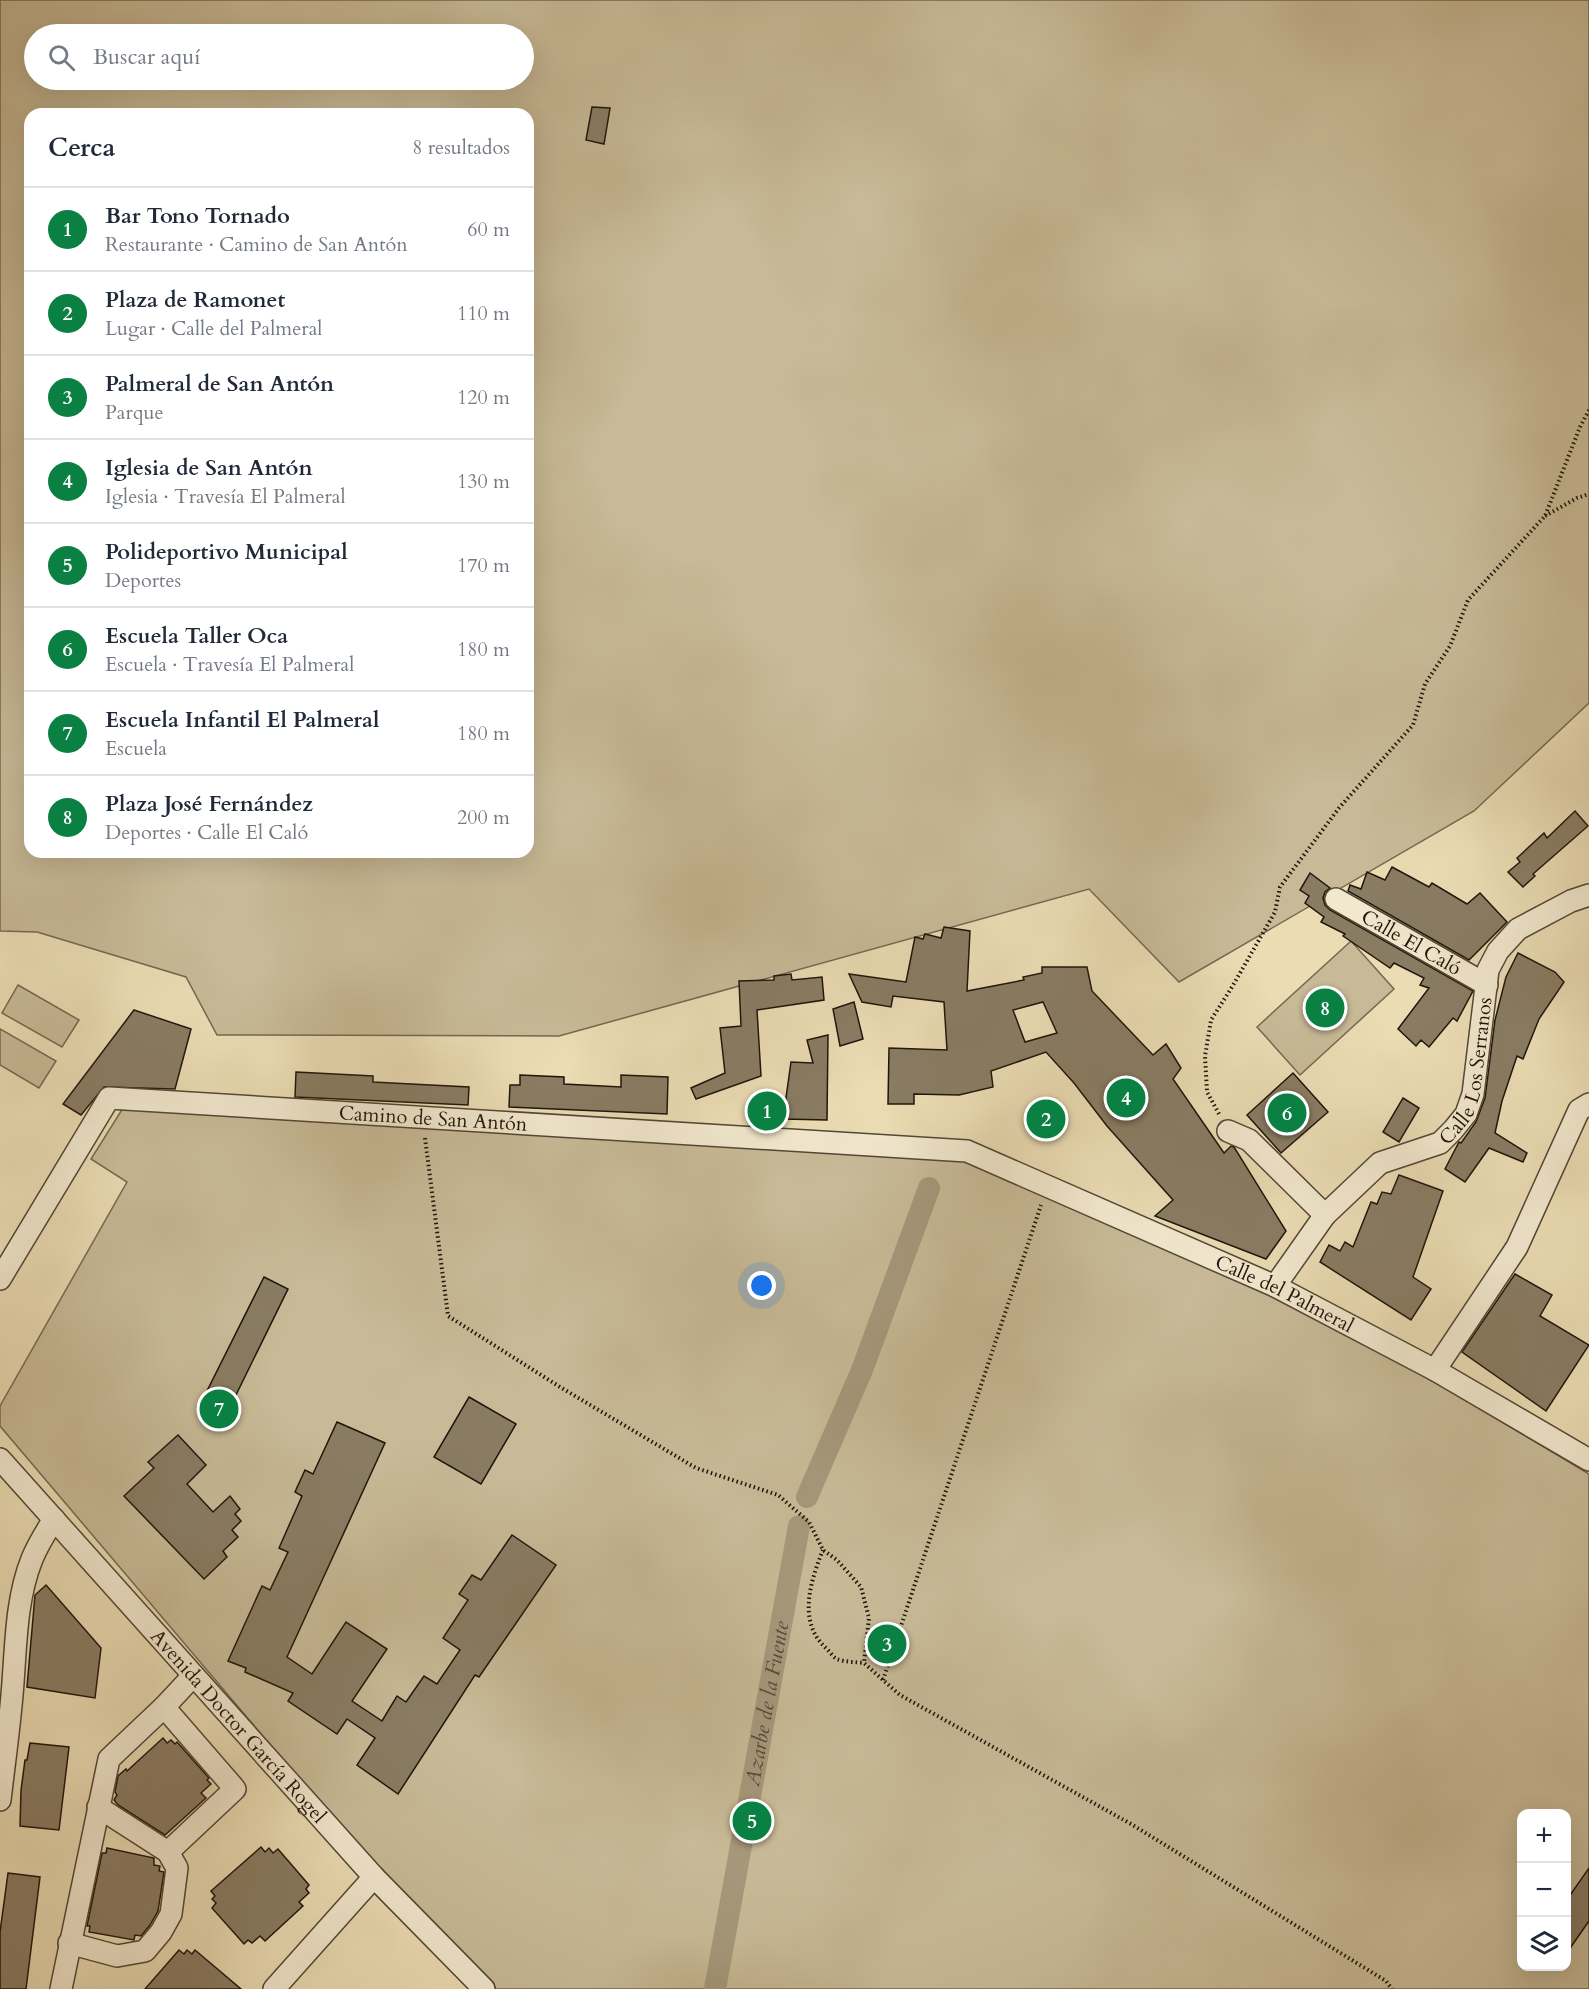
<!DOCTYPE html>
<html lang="es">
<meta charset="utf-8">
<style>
:root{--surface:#fff;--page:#f2f2f3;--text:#1f2937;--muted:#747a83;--line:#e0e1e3;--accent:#0b8043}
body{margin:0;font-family:Cardo,serif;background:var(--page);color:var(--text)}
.controls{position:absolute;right:18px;bottom:18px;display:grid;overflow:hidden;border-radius:12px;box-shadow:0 6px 24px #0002}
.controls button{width:54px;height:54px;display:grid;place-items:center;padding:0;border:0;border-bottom:2px solid var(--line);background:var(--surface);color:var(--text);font:30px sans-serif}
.you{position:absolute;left:762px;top:1286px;width:21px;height:21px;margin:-15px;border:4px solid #fff;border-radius:50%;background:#1a73e8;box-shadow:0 0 0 9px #1a73e833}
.badge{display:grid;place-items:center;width:39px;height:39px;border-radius:50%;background:var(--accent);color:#fff;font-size:20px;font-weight:700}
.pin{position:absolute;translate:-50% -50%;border:3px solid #fff;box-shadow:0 2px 6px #0006}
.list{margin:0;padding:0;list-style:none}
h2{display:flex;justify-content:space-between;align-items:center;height:78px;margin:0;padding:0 24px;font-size:26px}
h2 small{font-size:20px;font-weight:400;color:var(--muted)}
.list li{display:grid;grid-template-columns:39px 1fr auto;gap:18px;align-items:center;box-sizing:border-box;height:84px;padding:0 24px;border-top:2px solid var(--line)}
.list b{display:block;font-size:22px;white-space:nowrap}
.list p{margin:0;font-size:20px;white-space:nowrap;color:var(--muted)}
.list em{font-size:20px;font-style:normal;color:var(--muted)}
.icon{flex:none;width:33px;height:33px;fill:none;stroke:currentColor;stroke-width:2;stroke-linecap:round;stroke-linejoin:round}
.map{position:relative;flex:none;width:1589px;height:1989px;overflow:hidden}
.search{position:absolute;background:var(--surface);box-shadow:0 6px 24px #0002;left:24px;top:24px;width:510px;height:66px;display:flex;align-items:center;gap:15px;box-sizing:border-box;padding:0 21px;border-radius:33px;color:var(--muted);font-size:22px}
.panel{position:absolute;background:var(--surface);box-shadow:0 6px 24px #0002;left:24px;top:108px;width:510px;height:750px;border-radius:18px}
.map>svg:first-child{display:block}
</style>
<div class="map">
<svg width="1589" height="1989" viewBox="0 0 1589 1989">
<rect width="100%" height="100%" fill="#ebdcb4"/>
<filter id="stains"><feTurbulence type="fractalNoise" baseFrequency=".00333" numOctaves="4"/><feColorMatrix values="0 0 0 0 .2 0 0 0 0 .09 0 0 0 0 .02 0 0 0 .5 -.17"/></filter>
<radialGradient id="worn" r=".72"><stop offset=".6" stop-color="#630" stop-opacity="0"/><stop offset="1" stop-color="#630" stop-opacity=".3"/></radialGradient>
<g fill="#c8ba97" stroke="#746851" stroke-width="1.5" fill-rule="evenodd">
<path d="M0 0H1589V703L1474 811 1179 982 1089 889 559 1036 217 1035 186 977 37 932 0 931ZM34 34H524V80H34ZM30 114H528V852H30Z"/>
<polygon points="1351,941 1394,989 1300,1075 1257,1027"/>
<polygon points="18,985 79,1020 62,1047 2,1013"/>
<polygon points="0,1029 56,1061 39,1088 0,1065"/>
<path d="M123 1108 961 1156 1346 1329 1589 1474V1989H495L390 1886 0 1426V1406L127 1182 91 1159ZM1522 1814H1566V1966H1522Z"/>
</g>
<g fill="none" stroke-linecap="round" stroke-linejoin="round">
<g stroke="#a6987b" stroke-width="22">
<polyline points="807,1497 862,1370 929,1188"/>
<path id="s1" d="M715 1989 799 1526"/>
</g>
</g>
<g fill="#897c63" stroke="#1f150b" stroke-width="1.5" fill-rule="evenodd">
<polygon points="592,107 610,108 604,144 586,140"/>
<polygon points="1575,811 1588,826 1533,874 1535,876 1523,887 1508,872 1520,862 1517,858 1544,833 1547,838"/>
<polygon points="1392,867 1429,887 1432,883 1467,904 1480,893 1507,922 1469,960 1348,891 1350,885 1361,889 1367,872 1385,880"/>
<polygon points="1310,873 1330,888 1325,892 1323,898 1325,905 1330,910 1473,991 1457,1021 1453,1018 1429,1047 1421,1040 1416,1046 1398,1029 1429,988 1420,985 1424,978 1394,963 1390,968 1343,936 1345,934 1321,922 1324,917 1305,903 1309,896 1300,890"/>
<path d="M944 927 970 931 967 991 1024 980 1023 977 1042 973V967H1087L1092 991 1153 1055 1166 1044 1181 1068 1173 1079 1224 1153 1231 1146 1234 1147 1286 1231 1266 1259 1155 1216 1173 1200 1107 1126 1074 1083 1046 1052 991 1071 993 1087 959 1095 914 1094V1104H888L889 1048 947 1050 944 1002 893 996 891 1007 862 1002 849 974 906 982 915 937 923 939 925 934 941 938ZM1043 1002 1057 1033 1025 1042 1013 1010Z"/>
<polygon points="1518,953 1555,972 1564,982 1539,1019 1523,1059 1517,1056 1502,1101 1495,1133 1527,1153 1523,1162 1489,1148 1465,1182 1445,1169 1459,1142 1461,1143 1476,1122 1485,1098 1495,1020 1506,977"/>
<polygon points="791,974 792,980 822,977 824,1000 757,1010 761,1076 696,1099 691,1088 725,1073 720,1028 741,1026 739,981 774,980 774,976"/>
<polygon points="854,1002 863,1039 840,1046 833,1009"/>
<polygon points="134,1010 191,1029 175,1089 104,1087 81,1115 63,1104"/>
<polygon points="828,1035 827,1120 783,1119 791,1062 813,1063 807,1040"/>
<polygon points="296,1072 373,1076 373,1082 469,1087 468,1105 295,1097"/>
<polygon points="1293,1073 1328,1112 1281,1153 1247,1115"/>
<polygon points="520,1075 564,1077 564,1084 621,1087 621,1075 668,1077 667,1114 509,1107 510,1085 520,1085"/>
<polygon points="1403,1098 1419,1108 1399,1142 1383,1132"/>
<polygon points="1399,1175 1443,1191 1413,1277 1431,1289 1411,1320 1320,1262 1329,1245 1340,1251 1345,1242 1353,1247 1371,1202 1377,1204 1382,1192 1391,1194"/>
<polygon points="1515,1274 1552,1295 1540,1316 1589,1345 1546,1411 1462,1352"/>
<polygon points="264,1277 288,1289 232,1403 207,1391"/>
<polygon points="469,1397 516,1424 481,1484 434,1457"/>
<polygon points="337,1422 385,1443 287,1657 312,1674 346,1622 387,1649 352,1701 382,1721 397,1696 406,1702 424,1676 437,1684 460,1650 443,1638 468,1600 459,1594 472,1575 481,1580 512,1535 556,1565 479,1677 475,1675 398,1794 357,1765 375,1738 347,1719 337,1734 288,1701 293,1693 245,1672 246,1668 228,1661 262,1586 270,1590 288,1552 279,1548 302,1496 295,1492 305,1470 313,1474"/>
<polygon points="178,1435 206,1465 187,1484 213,1512 230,1496 240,1509 235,1514 241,1521 232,1530 238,1537 223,1551 227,1557 204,1579 124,1496 154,1468 148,1462"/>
<polygon points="46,1585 101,1648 95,1698 27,1687 35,1595"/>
<polygon points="163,1738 167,1743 171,1740 175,1744 177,1742 209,1778 207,1780 211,1784 201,1793 206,1798 165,1835 118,1805 114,1800 117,1795 115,1792 118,1776 126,1769 127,1771"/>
<polygon points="30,1743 69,1747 59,1830 20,1826 21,1790 25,1760 27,1760"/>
<polygon points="261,1847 265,1852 269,1848 273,1853 278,1849 309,1885 306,1889 309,1893 299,1902 303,1906 265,1941 260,1936 252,1943 248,1940 244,1944 212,1908 216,1903 212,1899 215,1896 211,1891"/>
<polygon points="107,1848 154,1858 154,1865 160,1866 159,1871 164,1872 158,1911 150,1925 141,1936 135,1935 134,1940 89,1932 90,1926 87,1926 102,1853 106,1853"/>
<polygon points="1589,1868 1589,1921 1566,1954 1566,1901"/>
<polygon points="8,1873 40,1877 26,1989 0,1989 0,1932"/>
<polygon points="179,1950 184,1954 187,1950 192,1954 195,1950 241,1989 145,1989"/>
</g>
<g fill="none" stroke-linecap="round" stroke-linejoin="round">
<defs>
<g id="minor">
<path id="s2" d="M1336 899 1487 985"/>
<polyline points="1228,1131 1249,1140 1325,1215"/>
<path id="s3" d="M0 1279 109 1098 967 1151 1275 1286 1435 1370 1589 1460"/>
<path id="s4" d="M1275 1286 1325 1215 1380 1163 1440 1143 1453 1130 1466 1114 1473 1094 1488 970 1498 951 1518 929 1571 901 1589 895"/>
<polyline points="1435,1370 1517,1247 1579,1110 1589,1104"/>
<path id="s5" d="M0 1459 374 1877 484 1989"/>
<polyline points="164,1707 235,1789 168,1852"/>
<path d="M0 1800C4 1765 9 1730 12 1695 16 1651 15 1601 32 1559 38 1544 46 1532 54 1519"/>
<polyline points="69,1943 117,1956 145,1951 161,1932 171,1914 177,1868 168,1852 98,1807"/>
<polyline points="61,1989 109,1759 164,1707 193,1676"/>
<polyline points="274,1989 374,1877"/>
</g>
</defs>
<use href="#minor" stroke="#524735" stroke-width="24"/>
<g stroke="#1f150b" stroke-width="4" stroke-dasharray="1.5 3" stroke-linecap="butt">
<polyline points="1545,516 1577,498 1589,494"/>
<polyline points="1219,1114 1207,1092 1205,1056 1211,1020 1232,987 1275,912 1280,887 1339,808 1413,725 1425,684 1450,646 1468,600 1545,516 1580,427 1589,410"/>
<polyline points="425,1138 448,1316 560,1387 696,1468 778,1495 809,1522 823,1550 837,1560 861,1587 869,1618 864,1663 900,1695 1131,1824 1386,1981 1392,1989"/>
<path d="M823 1550C810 1582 797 1623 827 1649 830 1652 833 1657 837 1659 844 1662 856 1662 864 1663"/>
<polyline points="883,1680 1041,1205"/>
</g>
<use href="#minor" stroke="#f2e8ce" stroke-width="21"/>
</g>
<g text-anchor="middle" stroke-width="4.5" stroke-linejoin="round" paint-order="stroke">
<g font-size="20" fill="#1f150b" stroke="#f2e8ce">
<text dy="7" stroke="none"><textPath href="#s2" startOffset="87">Calle El Caló</textPath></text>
<text dy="7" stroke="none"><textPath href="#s4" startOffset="306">Calle Los Serranos</textPath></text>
<text dy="7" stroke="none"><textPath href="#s3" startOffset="536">Camino de San Antón</textPath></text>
<text dy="7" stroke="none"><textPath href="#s3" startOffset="1419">Calle del Palmeral</textPath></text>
<text dy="7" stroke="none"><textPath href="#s5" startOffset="358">Avenida Doctor García Rogel</textPath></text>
</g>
<g font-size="21" font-style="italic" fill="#554938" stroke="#f2e8ce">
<text dy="7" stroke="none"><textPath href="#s1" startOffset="290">Azarbe de la Fuente</textPath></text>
</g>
</g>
<rect width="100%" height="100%" filter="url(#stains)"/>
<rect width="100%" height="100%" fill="url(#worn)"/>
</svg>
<div class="controls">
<button>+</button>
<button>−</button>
<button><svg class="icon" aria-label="layers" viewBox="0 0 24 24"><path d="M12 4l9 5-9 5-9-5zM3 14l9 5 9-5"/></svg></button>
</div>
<div class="you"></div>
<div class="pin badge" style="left:767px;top:1111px">1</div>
<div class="pin badge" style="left:1046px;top:1119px">2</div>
<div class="pin badge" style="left:887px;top:1644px">3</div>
<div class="pin badge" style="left:1126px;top:1098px">4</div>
<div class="pin badge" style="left:752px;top:1821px">5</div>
<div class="pin badge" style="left:1287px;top:1113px">6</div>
<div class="pin badge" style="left:219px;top:1409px">7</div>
<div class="pin badge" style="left:1325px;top:1008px">8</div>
<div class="search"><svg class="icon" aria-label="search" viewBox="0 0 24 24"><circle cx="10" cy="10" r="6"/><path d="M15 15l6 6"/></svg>Buscar aquí</div>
<section class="panel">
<h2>Cerca<small>8 resultados</small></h2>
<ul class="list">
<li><span class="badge">1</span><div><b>Bar Tono Tornado</b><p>Restaurante · Camino de San Antón</p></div><em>60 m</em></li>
<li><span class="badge">2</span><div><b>Plaza de Ramonet</b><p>Lugar · Calle del Palmeral</p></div><em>110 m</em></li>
<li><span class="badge">3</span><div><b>Palmeral de San Antón</b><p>Parque</p></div><em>120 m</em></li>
<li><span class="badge">4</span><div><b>Iglesia de San Antón</b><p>Iglesia · Travesía El Palmeral</p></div><em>130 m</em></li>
<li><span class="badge">5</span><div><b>Polideportivo Municipal</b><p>Deportes</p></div><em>170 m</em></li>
<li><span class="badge">6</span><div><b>Escuela Taller Oca</b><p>Escuela · Travesía El Palmeral</p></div><em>180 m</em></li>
<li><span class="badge">7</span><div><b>Escuela Infantil El Palmeral</b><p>Escuela</p></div><em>180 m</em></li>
<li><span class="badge">8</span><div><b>Plaza José Fernández</b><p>Deportes · Calle El Caló</p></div><em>200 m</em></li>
</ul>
</section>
</div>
